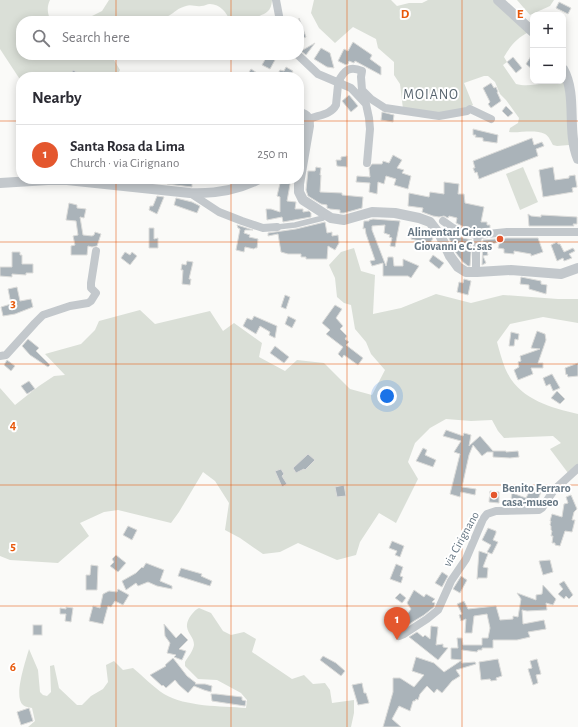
<!DOCTYPE html>
<meta charset="utf-8">
<style>
:root{--surface:#fff;--page:#f7f7f7;--text:#2b2b33;--muted:#7c7c81;--line:#e1e1e2;--accent:#e4572e}
body{margin:0;font-family:"Alegreya Sans",sans-serif;background:var(--page);color:var(--text)}
.controls{position:absolute;right:12px;top:12px;display:grid;overflow:hidden;border-radius:8px;box-shadow:0 2px 10px #0003}
.controls button{width:36px;height:36px;display:grid;place-items:center;padding:0;border:0;border-bottom:1px solid var(--line);background:var(--surface);color:var(--text);font:20px sans-serif}
.you{position:absolute;left:387px;top:396px;width:14px;height:14px;margin:-10px;border:3px solid #fff;border-radius:50%;background:#1a73e8;box-shadow:0 0 0 6px #1a73e833}
.badge{display:grid;place-items:center;width:26px;height:26px;border-radius:50%;background:var(--accent);color:#fff;font-size:13px;font-weight:700}
.pin{position:absolute;translate:-50% -33px;filter:drop-shadow(0 1px 2px #0008)}
.pin::after{content:'';position:absolute;top:21px;width:14px;height:12px;background:inherit;clip-path:polygon(0 0,100% 0,50% 100%)}
.list{margin:0;padding:0;list-style:none}
h2{display:flex;justify-content:space-between;align-items:center;height:52px;margin:0;padding:0 16px;font-size:17px}
h2 small{font-size:13px;font-weight:400;color:var(--muted)}
.list li{display:grid;grid-template-columns:26px 1fr auto;gap:12px;align-items:center;box-sizing:border-box;height:60px;padding:0 16px;border-top:1px solid var(--line)}
.list b{display:block;font-size:15px;white-space:nowrap}
.list p{margin:0;font-size:13px;white-space:nowrap;color:var(--muted)}
.list em{font-size:13px;font-style:normal;color:var(--muted)}
.icon{flex:none;width:22px;height:22px;fill:none;stroke:currentColor;stroke-width:2;stroke-linecap:round;stroke-linejoin:round}
.map{position:relative;flex:none;width:578px;height:727px;overflow:hidden}
.search{position:absolute;background:var(--surface);box-shadow:0 2px 10px #0003;left:16px;top:16px;width:288px;height:44px;display:flex;align-items:center;gap:10px;box-sizing:border-box;padding:0 14px;border-radius:16px;color:var(--muted);font-size:15px}
.panel{position:absolute;background:var(--surface);box-shadow:0 2px 10px #0003;left:16px;top:72px;width:288px;height:112px;border-radius:16px}
.map>svg:first-child{display:block}
</style>
<div class="map">
<svg width="578" height="727" viewBox="0 0 578 727">
<rect width="100%" height="100%" fill="#fafaf8"/>
<g fill="#dadfd7">
<path d="M0 0H50C47 6 47 12 50 19H54L90 17 102 11 109 0H272C271 16 262 12 252 21H230C227 13 220 4 210 4 207 4 205 6 201 6 196 7 191 4 186 6 171 10 173 20 156 16L150 21H21V55H111L120 70 116 77H21V81L0 49Z"/>
<path d="M314 0H391L397 6 409 3H422L428 0H493L529 32C517 38 511 45 504 57L507 62 503 65 516 84C531 88 548 81 563 81L566 84 569 145 557 146 553 145C551 142 549 136 545 134 535 129 520 133 509 132L510 128 518 123 519 118 506 100 500 94 495 82 488 76H484L464 83 473 105 449 115 403 109 400 84 394 75V62L378 48 376 39 353 27 335 43 319 28 311 13Z"/>
<polygon points="517,0 554,0 550,6 530,15"/>
<polygon points="523,167 538,202 520,210 506,174"/>
<path d="M354 248 361 271 375 275 373 314 401 308 436 294 471 303 503 295 558 299H578V323L543 317 510 324 497 342C499 350 502 360 505 368 518 399 549 407 578 414V465L568 473 550 449 561 443 553 436 504 438 498 431 492 420 471 421 446 419 430 428 415 443 408 462 418 479 396 523 379 513 360 542 356 555 337 560 298 543 280 552 263 554 240 538 225 530 229 503 215 481 203 472 179 512 171 523 118 510 104 512 80 523 89 536 58 563 10 560 0 556V388L15 405 39 386 54 376 65 375 45 354 81 344 95 330 99 321 140 310 155 324 210 311 223 331 234 323 262 343 259 357 285 371 297 360 324 363 350 389 372 395 385 370 371 354 366 342 355 329 351 305 344 303 337 297 335 278 329 265 341 252Z"/>
<path d="M199 608 211 613 223 631 231 635 244 632 256 639 252 652 292 679 304 675 313 684 325 683 330 690 332 703 354 700V713L351 727H28L35 721 32 708C29 707 25 707 23 705 13 697 26 660 29 649L38 670 40 692 43 695 47 696 51 692 50 666 54 665 59 688 77 705H82L91 696 103 689 108 682 106 665 114 661 123 670 133 668C143 676 153 687 164 694 186 707 221 706 246 708L247 700 241 693 217 680 198 679 185 666V662C188 657 193 651 194 645 194 637 188 634 187 627 186 620 194 610 199 608Z"/>
</g>
<g fill="#aab3b9" stroke="#dcdcda">
<polygon points="559,2 571,8 568,14 556,8"/>
<polygon points="299,18 306,37 299,40"/>
<polygon points="353,42 372,55 370,59 381,67 381,75 355,61 354,63 349,61 348,64 346,65 338,61 344,49 348,51"/>
<polygon points="315,43 306,55 301,51"/>
<polygon points="321,48 330,53 334,68 327,67 314,59"/>
<polygon points="533,53 533,70 526,64"/>
<polygon points="267,56 275,60 270,69 262,65"/>
<polygon points="513,57 522,68 516,73 507,62"/>
<polygon points="286,67 293,71 290,76 293,77 276,77 280,70 284,71"/>
<polygon points="251,69 257,73 255,77 246,77"/>
<polygon points="73,70 86,77 69,77"/>
<polygon points="491,83 494,88 496,87 498,92 497,92 501,101 491,108 488,104 490,102 483,88"/>
<polygon points="349,95 358,106 351,112 342,101"/>
<polygon points="506,106 513,113 508,117 502,111"/>
<polygon points="382,112 394,115 393,122 381,120"/>
<polygon points="473,129 498,135 497,143 483,141 483,138 475,137 476,135 473,135"/>
<polygon points="532,138 534,145 542,142 544,146 536,149 538,156 479,179 477,172 475,173 473,168 475,168 473,161"/>
<polygon points="393,155 402,160 397,168 404,170 402,173 411,176 408,189 394,185 396,179 386,176 384,184 378,182 377,194 369,192 370,183 356,182 357,176 370,177 369,168 372,164 382,164 383,161 389,163"/>
<polygon points="347,156 347,167 337,166 336,160 341,160 341,157"/>
<polygon points="316,167 321,168 320,175 321,175 320,192 342,193 342,195 363,197 362,208 344,213 340,213 340,210 330,209 327,208 327,205 321,204 308,196 306,190 308,171 315,171"/>
<polygon points="553,167 555,180 569,178 569,176 575,175 577,187 572,188 573,192 543,197 539,170"/>
<polygon points="167,179 192,179 192,187 167,184"/>
<polygon points="281,179 291,179 287,201 296,202 295,209 303,209 303,212 309,211 311,213 311,217 283,222 282,217 267,220 266,209 271,209 280,212 280,197 277,196"/>
<polygon points="444,182 459,184 458,194 464,194 465,203 484,207 481,222 487,222 487,225 490,225 490,228 478,229 466,228 456,223 457,218 449,216 448,218 444,216 439,217 433,216 422,212 423,208 408,206 409,193 429,197 430,192 444,194"/>
<polygon points="157,196 164,197 157,214 149,210 150,206 153,206"/>
<polygon points="176,198 192,202 200,206 197,213 174,205"/>
<polygon points="69,203 77,205 77,208 86,209 84,218 80,217 83,235 92,236 94,235 95,232 101,234 97,246 92,247 88,246 87,255 71,255 71,246 75,245 73,236 78,235 76,221 66,220"/>
<polygon points="528,214 531,216 541,217 541,215 577,217 577,224 573,224 574,226 529,226"/>
<polygon points="373,219 400,221 395,247 390,246 392,238 389,237 390,235 384,233 385,225 372,226 372,230 386,266 388,257 393,257 394,266 403,266 403,259 419,266 411,278 408,276 383,276 383,263 372,266 370,261 375,260 366,234 365,228 363,229 364,221 369,221 369,220"/>
<polygon points="325,222 327,233 332,232 332,236 338,235 339,243 335,250 328,246 327,259 306,259 306,257 301,257 301,254 288,254 281,252 278,234 268,236 268,233 296,229"/>
<polygon points="237,225 253,230 245,230 244,233 250,235 249,237 258,239 257,248 255,248 254,249 245,247 244,252 236,250 240,229 238,228"/>
<polygon points="414,226 424,229 433,238 428,248 422,245 423,242 411,239"/>
<polygon points="149,228 154,228 154,239 158,238 158,248 149,248"/>
<polygon points="447,234 453,234 463,238 472,240 470,266 468,266 463,262 456,253"/>
<polygon points="507,238 538,238 543,252 531,256 531,254 514,251 514,254 504,253 504,249 498,248 500,241 486,247 488,255 483,256 486,263 482,265 483,240"/>
<polygon points="557,242 558,244 560,244 564,252 573,248 575,251 569,254 572,258 564,261 563,258 557,261 551,245"/>
<polygon points="12,252 20,252 20,255 22,255 22,264 33,264 33,273 26,273 26,275 12,274 12,277 0,276 0,267 12,267"/>
<polygon points="125,252 130,255 132,252 137,256 130,265 121,258"/>
<polygon points="433,255 444,263 439,269 429,261"/>
<polygon points="187,261 193,262 189,279 191,279 190,285 182,284 183,270 181,270 182,264 186,265"/>
<polygon points="521,277 541,281 541,284 547,285 546,294 529,289 529,285 520,284"/>
<polygon points="464,279 471,281 468,295 457,292 459,282 463,283"/>
<polygon points="17,287 20,301 31,299 33,307 15,314 3,316 1,307 11,304 8,289"/>
<polygon points="285,295 290,297 286,309 281,307"/>
<polygon points="335,305 342,309 336,318 343,326 340,329 347,336 345,339 349,342 346,345 363,358 358,365 344,355 342,358 338,354 343,347 326,334 330,330 322,323"/>
<polygon points="254,316 277,326 275,338 269,335 270,332 260,326 256,334 243,326 247,318 252,320"/>
<polygon points="288,316 296,320 292,328 285,324"/>
<polygon points="537,331 545,334 546,340 538,363 543,363 543,368 531,368 533,374 518,380 514,370 519,367 518,362 521,361 520,356 540,349 531,348"/>
<polygon points="511,332 519,334 518,340 515,339 514,346 509,346"/>
<polygon points="28,339 39,348 36,351 50,365 48,367 30,355 22,346"/>
<polygon points="275,346 289,357 284,363 270,353"/>
<polygon points="7,360 15,366 11,371 4,365"/>
<polygon points="578,363 578,376 568,377 567,374 566,375 565,368"/>
<polygon points="552,374 560,388 553,391 550,384 546,386 543,378"/>
<polygon points="29,381 35,389 27,394 21,386"/>
<polygon points="557,391 565,399 560,404 551,398"/>
<polygon points="446,430 463,436 464,433 471,435 469,446 480,436 493,451 506,451 506,452 518,451 519,457 510,458 493,457 493,452 487,452 482,456 473,445 469,455 462,487 476,489 475,495 461,492 460,497 450,494 460,454 454,452 461,441 443,436"/>
<polygon points="423,448 427,450 425,455 436,460 433,467 416,461"/>
<polygon points="308,454 315,460 305,470 304,469 296,473 293,468"/>
<polygon points="281,469 284,474 282,476 287,484 282,487 275,471"/>
<polygon points="344,485 346,496 337,497 335,487"/>
<polygon points="532,486 541,492 536,505 510,505 512,493 526,498"/>
<polygon points="490,491 499,492 499,503 489,502"/>
<polygon points="571,495 577,509 574,512 572,520 575,520 572,532 565,531 560,546 555,545 555,543 552,543 553,536 551,536 552,531 551,530 551,526 550,525 551,521 550,521 552,514 562,517 564,504 568,503 566,497"/>
<polygon points="128,526 137,530 132,540 123,535"/>
<polygon points="488,528 496,531 496,533 493,540 498,542 492,554 487,552 491,545 482,540"/>
<polygon points="392,541 404,546 400,557 395,555 397,551 389,548"/>
<polygon points="479,551 488,554 483,567 488,568 487,578 478,578 478,579 477,579"/>
<polygon points="116,555 126,563 118,572 110,566 114,562 112,559"/>
<polygon points="550,560 553,572 543,575 539,561"/>
<polygon points="146,563 164,570 160,581 172,586 172,589 157,586 148,582 138,586 136,583 126,590 122,581 136,573 142,567 143,568"/>
<polygon points="396,564 403,567 400,576 403,577 401,583 390,579"/>
<polygon points="91,565 98,566 97,590 86,590 86,575 90,575"/>
<polygon points="181,568 202,574 201,576 212,581 210,586 178,576"/>
<polygon points="442,572 448,576 442,587 435,583"/>
<polygon points="461,576 467,580 460,593 453,589"/>
<polygon points="564,581 573,595 569,599 566,596 564,599 558,594 563,589 559,584"/>
<polygon points="543,585 556,599 553,605 546,603 547,610 527,611 522,610 523,624 544,620 546,629 528,632 530,637 517,640 493,640 493,648 482,648 482,650 478,650 477,652 462,650 462,663 475,662 476,664 456,670 460,676 452,681 442,693 437,689 434,693 427,686 420,694 418,700 416,699 415,701 413,701 410,711 399,706 392,719 401,727 383,727 393,692 393,678 400,678 414,687 424,675 412,671 416,657 434,663 444,672 462,660 451,659 451,648 458,648 457,638 462,638 463,645 482,645 482,638 488,638 490,628 487,614 474,616 472,633 465,633 466,619 461,621 459,615 462,614 457,604 464,601 468,609 496,606 500,620 513,619 513,616 518,617 521,599 517,593 536,600 536,595 542,594"/>
<polygon points="118,589 129,595 123,605 115,601 111,607 108,606 103,624 89,621 93,606 100,608 103,594 109,591 117,592"/>
<polygon points="414,590 424,597 426,594 435,599 432,602 435,603 434,607 424,615 396,632 396,631 395,629 406,618 405,617 411,609 407,603"/>
<polygon points="400,593 406,598 402,603 395,598"/>
<polygon points="66,607 73,608 71,622 65,621 66,614 60,614 60,608 66,609"/>
<polygon points="164,624 176,638 181,633 188,640 179,649 186,651 182,660 174,657 176,655 167,653 170,643 165,636"/>
<rect x="33" y="625" width="9" height="10"/>
<polygon points="431,626 438,627 436,645 443,644 443,647 448,648 438,660 409,637 417,632 423,637 425,635 430,639"/>
<polygon points="323,656 336,663 345,671 341,676 320,660"/>
<polygon points="173,658 187,676 196,683 195,684 205,684 212,686 211,692 204,690 194,686 188,693 179,685 175,680 166,688 163,685 162,686 150,675 166,666 165,665"/>
<polygon points="498,659 502,676 496,678 497,680 491,681 490,679 481,680 479,662"/>
<polygon points="537,659 541,674 536,675 538,683 533,685 528,669 532,668 530,661"/>
<polygon points="362,683 364,693 366,693 369,703 358,705 352,685"/>
<polygon points="211,694 216,694 242,697 242,700 246,701 245,706 212,701"/>
<polygon points="29,708 33,721 21,725 17,712"/>
</g>
<g fill="none" stroke-linecap="round" stroke-linejoin="round">
<polyline stroke="#c3c8cc" stroke-width="5.5" points="277,227 295,225 323,218"/>
<g stroke="#c3c8cc" stroke-width="8">
<polyline points="276,0 280,21"/>
<polyline points="298,55 318,74 351,88 366,104 369,118 370,129 367,163"/>
<path d="M338 82C344 71 349 65 362 71L361 77 362 90 371 99 385 108 439 116 467 111 470 109 491 119"/>
<path d="M309 119C318 115 331 115 336 105L338 85 341 83"/>
<polyline points="190,193 219,212 242,221 263,228 277,227"/>
<polyline points="443,221 453,228 465,233 478,235 507,232 578,232"/>
<polyline points="476,272 476,253 478,235"/>
<polyline points="0,356 6,355 35,323 43,315 70,306 88,303 91,301 96,293 91,288 91,283 96,251"/>
<polyline points="399,636 404,634 427,619 438,610 451,581 466,559 483,519 487,514 496,511 539,510 542,508 554,490 578,468"/>
</g>
<g stroke="#c3c8cc" stroke-width="10">
<polyline points="498,0 533,32"/>
<path d="M563 69C578 96 566 130 578 159"/>
<path d="M299 113C308 115 309 118 309 126L299 184V192L303 200 331 218 344 220 372 212 395 213 419 218 430 222 440 235 450 256 458 267 466 272H477L511 270 561 274 578 268"/>
<path d="M0 183 48 180H67L190 193C214 194 238 190 259 179"/>
</g>
</g>
<path fill="none" stroke="#e8590c" stroke-width="1" stroke-opacity="0.55" d="M116 0V21M231 0V21M347 0V727M462 0V727M116 55V77M231 55V77M0 121H21M299 121H578M116 179V727M231 179V727M0 242H578M0 364H578M0 485H578M0 606H578"/>
<g fill="#e4572e" stroke="#fff" stroke-width="1.5">
<circle cx="500" cy="239" r="4"/>
<circle cx="494" cy="495" r="4"/>
</g>
<g text-anchor="middle" stroke-width="4" stroke-linejoin="round" paint-order="stroke">
<g font-size="12" font-weight="bold" fill="#657683" stroke="#fff" text-anchor="end">
<text x="492" y="236">Alimentari Grieco<tspan x="492" dy="14">Giovanni e C. sas</tspan></text>
<text x="502" y="492" text-anchor="start">Benito Ferraro<tspan x="502" dy="14">casa-museo</tspan></text>
</g>
<g font-size="12" fill="#657683" stroke="#fff">
<text transform="translate(461 539) rotate(-61)" y="4">via Cirignano</text>
</g>
<g font-size="14" letter-spacing="1" fill="#57646e" stroke="#fff">
<text x="431" y="99">MOIANO</text>
</g>
</g>
<g font-size="13" text-anchor="middle" font-weight="bold" fill="#e8590c" stroke="#fff" stroke-width="4" stroke-linejoin="round" paint-order="stroke">
<text x="405" y="18">D</text>
<text x="520" y="18">E</text>
<text x="13" y="307">3</text>
<text x="13" y="429">4</text>
<text x="13" y="550">5</text>
<text x="13" y="671">6</text>
</g>
</svg>
<div class="controls">
<button>+</button>
<button>−</button>
</div>
<div class="you"></div>
<div class="pin badge" style="left:397px;top:640px">1</div>
<div class="search"><svg class="icon" aria-label="search" viewBox="0 0 24 24"><circle cx="10" cy="10" r="6"/><path d="M15 15l6 6"/></svg>Search here</div>
<section class="panel">
<h2>Nearby<small></small></h2>
<ul class="list">
<li><span class="badge">1</span><div><b>Santa Rosa da Lima</b><p>Church · via Cirignano</p></div><em>250 m</em></li>
</ul>
</section>
</div>
